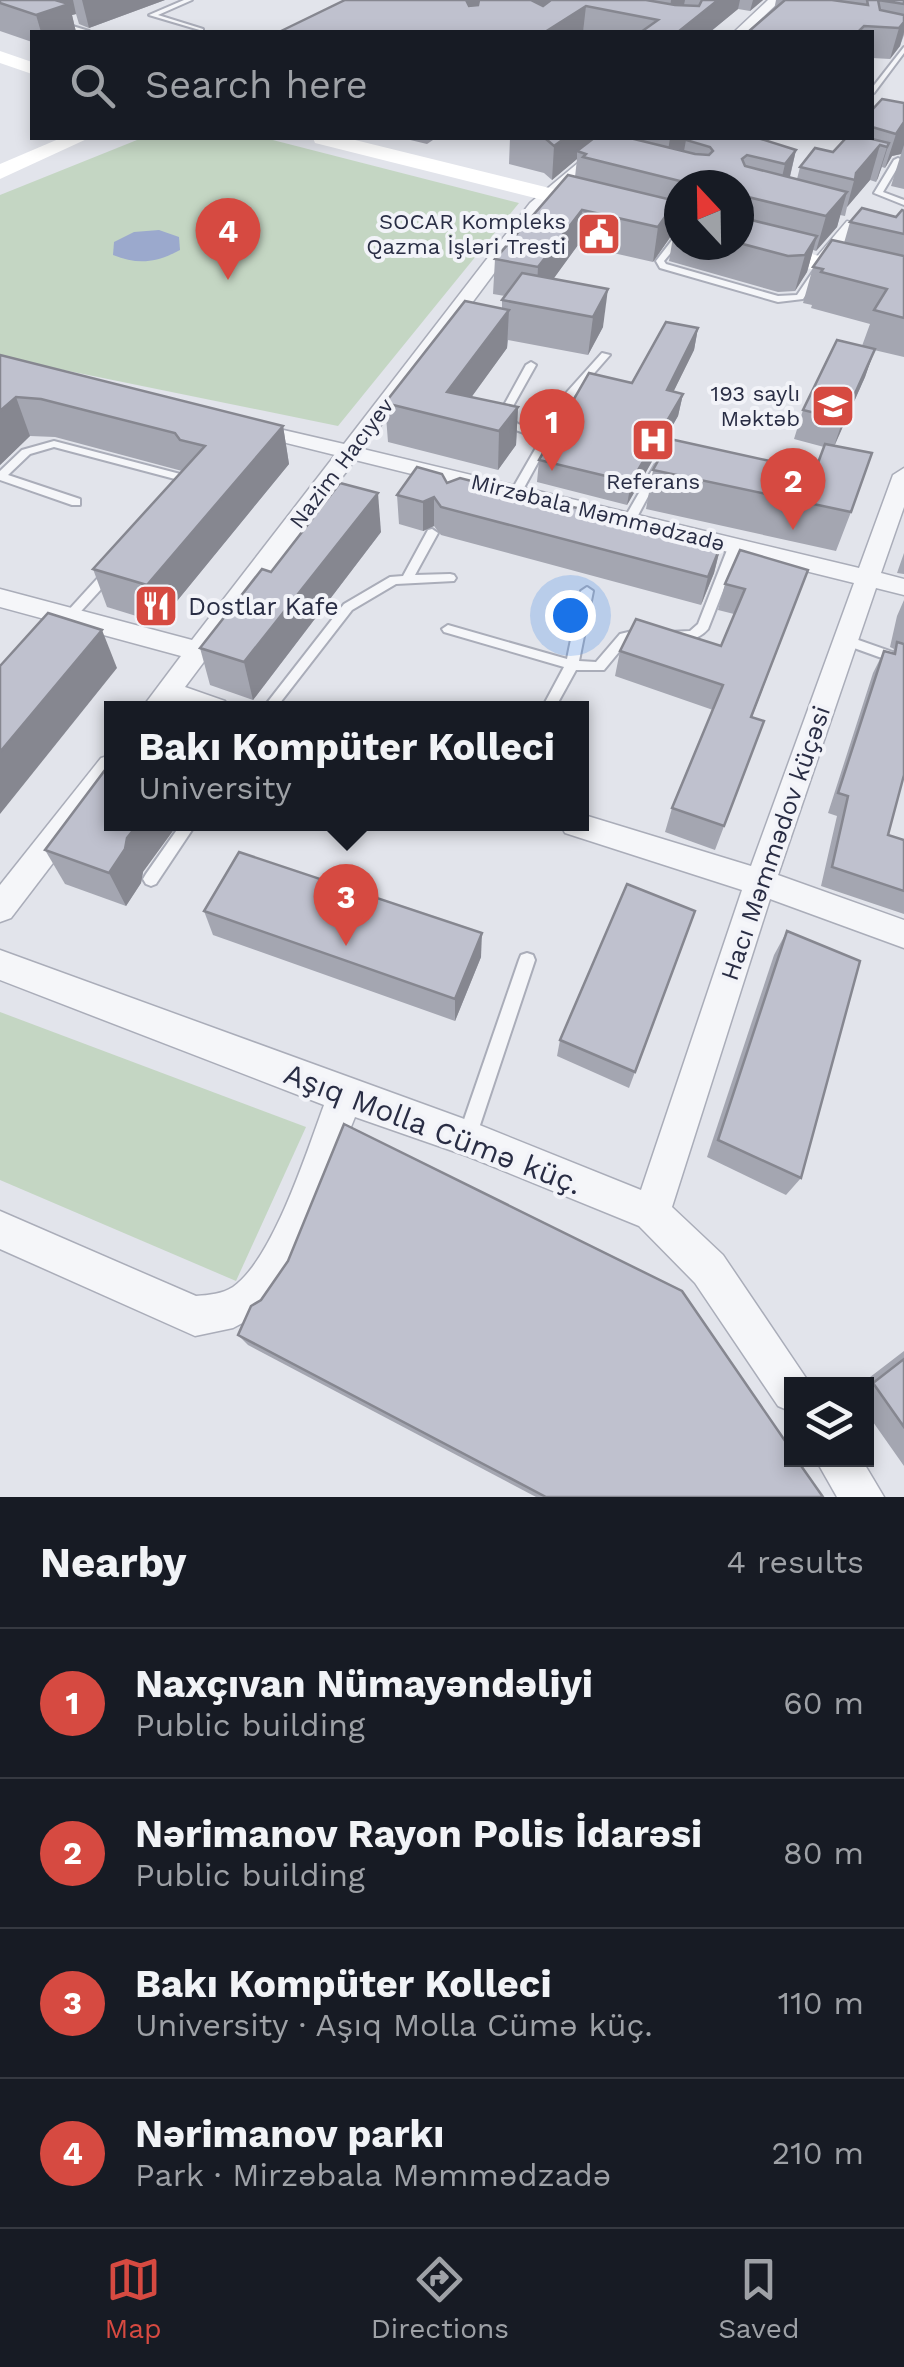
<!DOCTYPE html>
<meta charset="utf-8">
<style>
:root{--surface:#171b24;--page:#20242c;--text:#f1f3f6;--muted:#9ea1a6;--line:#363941;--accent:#d64a41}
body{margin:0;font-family:"Work Sans",sans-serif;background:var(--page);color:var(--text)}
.controls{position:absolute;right:30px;bottom:30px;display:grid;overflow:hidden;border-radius:0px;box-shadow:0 5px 15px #0003}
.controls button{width:90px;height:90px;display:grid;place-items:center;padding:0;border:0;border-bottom:2px solid var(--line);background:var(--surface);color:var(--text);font:50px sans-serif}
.compass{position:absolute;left:664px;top:170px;width:90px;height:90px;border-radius:50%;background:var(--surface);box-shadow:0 5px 15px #0003;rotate:338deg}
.you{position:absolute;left:570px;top:615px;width:35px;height:35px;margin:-25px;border:8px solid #fff;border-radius:50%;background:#1a73e8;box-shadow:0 0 0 15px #1a73e833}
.badge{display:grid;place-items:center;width:65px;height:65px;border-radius:50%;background:var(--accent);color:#fff;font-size:32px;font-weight:700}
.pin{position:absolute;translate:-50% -82px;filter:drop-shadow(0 2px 5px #0008)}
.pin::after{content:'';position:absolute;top:52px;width:35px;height:30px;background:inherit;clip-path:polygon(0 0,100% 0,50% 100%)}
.popup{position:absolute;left:104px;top:701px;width:485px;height:130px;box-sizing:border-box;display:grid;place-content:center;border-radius:0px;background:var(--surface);filter:drop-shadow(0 2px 8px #0005);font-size:32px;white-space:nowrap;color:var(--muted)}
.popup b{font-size:38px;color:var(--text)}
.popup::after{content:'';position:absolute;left:50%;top:100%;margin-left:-20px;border:20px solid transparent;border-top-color:var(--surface)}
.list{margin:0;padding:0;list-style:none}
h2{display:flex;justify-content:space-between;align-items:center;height:130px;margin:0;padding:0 40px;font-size:42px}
h2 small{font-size:32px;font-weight:400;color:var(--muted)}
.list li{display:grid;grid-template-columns:65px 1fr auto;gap:30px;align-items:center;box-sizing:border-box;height:150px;padding:0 40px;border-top:2px solid var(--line)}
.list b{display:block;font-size:38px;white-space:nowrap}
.list p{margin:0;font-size:32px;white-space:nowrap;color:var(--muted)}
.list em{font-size:32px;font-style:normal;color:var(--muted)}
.icon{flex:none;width:55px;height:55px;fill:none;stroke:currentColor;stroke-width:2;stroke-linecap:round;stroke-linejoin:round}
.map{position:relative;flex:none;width:904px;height:1497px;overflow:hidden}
.search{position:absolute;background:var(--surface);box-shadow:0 5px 15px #0003;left:30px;right:30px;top:30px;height:110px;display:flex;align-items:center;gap:25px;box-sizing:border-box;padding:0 35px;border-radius:0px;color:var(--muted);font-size:38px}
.sheet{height:730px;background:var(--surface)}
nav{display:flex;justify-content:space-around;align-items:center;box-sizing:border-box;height:140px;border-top:2px solid var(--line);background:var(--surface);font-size:28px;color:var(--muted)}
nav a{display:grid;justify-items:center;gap:5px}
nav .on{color:var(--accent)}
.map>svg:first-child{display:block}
</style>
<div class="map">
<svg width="904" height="1497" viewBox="0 0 904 1497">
<rect width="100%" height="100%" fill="#e2e4eb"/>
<g fill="#c4d6c3">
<polygon points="142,138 265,138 519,203 338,426 0,357 0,195"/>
<polygon points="0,1012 306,1127 236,1281 0,1180"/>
</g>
<path fill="#9ba9cd" d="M159 230 179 237 180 250C156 263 138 265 113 255L114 242 134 232Z"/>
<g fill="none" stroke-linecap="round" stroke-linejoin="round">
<defs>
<g id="lane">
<polygon points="184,0 192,0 158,15 203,29 203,31 149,15"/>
<polygon points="59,22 89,31 90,32 82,32 57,25"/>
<polygon points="904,47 904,53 874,93 872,94 872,88"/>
<polygon points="898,158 902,160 883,192 904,200 904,205 874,193 894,160"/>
<polygon points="679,234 679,243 664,261 666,264 778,296 797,295 814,270 821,272 803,299 778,302 660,268 656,261 676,235"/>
<polygon points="602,353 610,355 575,395 520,495 512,495 510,493 541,439 510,428 498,416 526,365 531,362 536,365 508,415 518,424 544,433 567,392"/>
<polygon points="54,441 184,475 191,490 189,492 181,492 175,479 54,447 30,454 8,475 80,499 80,505 72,505 0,480 0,471 22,450"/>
<polygon points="660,462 665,465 636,519 630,523 626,522 624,519 655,465"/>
<polygon points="432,529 438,533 415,575 450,574 454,575 456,578 454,581 396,584 352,610 276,708 263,708 344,604 390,577 403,576 428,530"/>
<path d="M735 541 741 545 708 629C698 641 683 642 668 638L666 635 668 632 690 631 698 624 729 545Z"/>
<polygon points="110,568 114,569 116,572 114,575 73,620 65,620 63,617 65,614 106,569"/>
<polygon points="587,587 593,591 579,661 596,662 620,634 645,628 651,633 649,636 628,641 604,670 576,670 555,708 542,708 564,667 444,632 442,629 448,625 567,659 581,591"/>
<polygon points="847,636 904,656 904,666 843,644 841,641"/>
<polygon points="181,824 196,824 156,884 151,886 146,884 143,879 146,874"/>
<polygon points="527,953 533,955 535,960 476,1137 473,1143 467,1146 461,1143 458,1137 519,960 521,955"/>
</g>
<g id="street">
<polygon points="768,0 781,0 747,32 734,32"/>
<path d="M608 138H623L542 209 363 449 859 568 893 475 904 468V507L881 573 904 579V595L876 588 778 875 904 920V948L770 899 672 1207 723 1255 806 1378 809 1384H792V1412L778 1406 695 1283 639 1226 467 1156 355 1117 292 1273 267 1310 233 1328 195 1336 0 1249V1211L196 1296C209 1295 222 1294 233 1287 273 1259 307 1151 324 1105L0 980V950L467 1120 641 1190 742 890 565 833 560 824H581V814L751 866 854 583 355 460 185 687 225 701 229 708H187L173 704 169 708H142L181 656 0 607V589L192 640 335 455 242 432 239 428 242 424 249 422 344 444 530 203Z"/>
<polygon points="847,221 861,225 826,268 814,268 814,260"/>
<polygon points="111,755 111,787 11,918 0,922 0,885 101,758"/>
<polygon points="816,1460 862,1460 884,1497 837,1497"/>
</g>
</defs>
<use href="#lane" stroke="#aaadb9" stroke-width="4"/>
<use href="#street" stroke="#aaadb9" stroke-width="3"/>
<use href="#lane" fill="#f5f6f9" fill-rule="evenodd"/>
<use href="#street" fill="#f5f6f9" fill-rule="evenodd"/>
<g fill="#fff" fill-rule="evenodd">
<polygon points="0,51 32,62 32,74 0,63"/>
<polygon points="61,138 89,138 0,179 0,164"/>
<polygon points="313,138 347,138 679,220 679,234 315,143"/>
<polygon points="739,236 904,277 904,293 730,248 728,245 739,245"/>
</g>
</g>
<g fill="#a4a6b1">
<polygon points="0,0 165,0 89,28 79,24 76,14 72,15 76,32 32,32 32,42 0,31"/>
<polygon points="345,0 763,0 750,11 738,9 710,32 279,32"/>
<polygon points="776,0 904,0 904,35 900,46 890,59 872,58 872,32 748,32 774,10"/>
<polygon points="904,103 904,189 891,186 901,154 892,156 885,168 882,167 876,182 870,180 847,207 845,216 840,215 837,227 816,251 813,250 807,272 795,291 778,292 669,261 675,225 679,220 679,245 739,245 739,185 679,185 679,217 674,216 671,236 653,262 578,245 553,279 603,327 588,355 508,340 507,348 471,397 518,407 516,445 498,470 388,442 385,403 502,309 502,300 505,296 493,294 495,259 575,177 577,159 552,180 544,173 509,164 510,138 763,138 762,139 796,150 790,177 797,179 800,167 833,152 846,138 872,138 872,110"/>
<polygon points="402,138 436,138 427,144"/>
<polygon points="904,211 904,357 874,350 865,377 834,446 851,512 836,551 646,509 653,470 815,471 824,447 794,439 803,410 862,346 870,324 811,308 812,305 803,303 813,267 844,243 850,222 896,217"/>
<polygon points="698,328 694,350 673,392 683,394 678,416 627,505 537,482 539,460"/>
<polygon points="0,355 283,426 289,464 159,623 107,607 93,569 182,471 55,437 30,436 0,465"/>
<polygon points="447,483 721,545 714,573 701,605 441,535 434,526 423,531 399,524 397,495"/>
<polygon points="381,532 253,700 210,685 200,648 271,572"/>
<polygon points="904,553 904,574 897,573"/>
<polygon points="808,570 752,717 764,721 715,850 665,832 672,808 713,710 615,676 620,651 721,646 734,614 718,610 725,584"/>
<polygon points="904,600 904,775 888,835 904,840 904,914 821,886 837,816 828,813 873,673 884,651 892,653 894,649 890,647 897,616"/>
<polygon points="45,850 143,872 141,883 126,906 65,884"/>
<polygon points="204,911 481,957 455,1021 213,935"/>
<polygon points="695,911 629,1088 557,1056 560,1040"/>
<polygon points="787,931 801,1178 786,1195 707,1157 774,955"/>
<polygon points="238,1335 823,1497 536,1497 248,1345"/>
<polygon points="904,1351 904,1466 866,1412 866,1384 861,1384"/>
</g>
<g fill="#868790">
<polygon points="57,0 73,0 76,14 72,15 76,32 41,32 36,15"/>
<polygon points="82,0 165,0 89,28"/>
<polygon points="466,0 503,0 465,31"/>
<polygon points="535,0 556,0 531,32 533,1"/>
<polygon points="671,0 685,0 683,10 668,23"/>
<polygon points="718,0 740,0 738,9 710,32 678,32"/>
<polygon points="753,0 763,0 750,11"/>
<polygon points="586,6 583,32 545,32"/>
<polygon points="904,22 904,32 900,46 890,59 899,28"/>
<polygon points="904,122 904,145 901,154 892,156 885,168 896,134"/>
<polygon points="565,138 603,138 577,151 577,159 552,180 554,146"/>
<polygon points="670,138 697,138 686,140 684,151 665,170"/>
<polygon points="889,143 878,178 876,182 887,147"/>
<polygon points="880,145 870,180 847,207 856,173"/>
<polygon points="796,150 788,184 777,199 785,164"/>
<polygon points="847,192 837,227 816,251 826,216"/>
<polygon points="748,197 739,234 739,224 743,206"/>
<polygon points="676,201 671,236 653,262 658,227"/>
<polygon points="582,210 578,245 536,303 538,267"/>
<polygon points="817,236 807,272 795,291 805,255"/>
<polygon points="608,289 603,327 588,355 593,317"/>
<polygon points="509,310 507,348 455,420 447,392"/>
<polygon points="698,328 694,350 663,413 667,390"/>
<polygon points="875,349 865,377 833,449 843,420"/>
<polygon points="683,394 678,416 627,505 631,482"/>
<polygon points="16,397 30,436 0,465 0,411"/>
<polygon points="518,407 516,445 498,470 499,431"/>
<polygon points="283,426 289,464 159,623 147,585"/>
<polygon points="378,493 381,532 253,700 244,662"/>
<polygon points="434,497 434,526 423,531 423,502"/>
<polygon points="721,545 714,573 701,605 708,577"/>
<polygon points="102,630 117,668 0,814 0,752"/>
<polygon points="138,824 178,824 143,872 141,883 126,906 109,873 127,838"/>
<polygon points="482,933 481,957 455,1021 455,999"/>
</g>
<g fill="#bfc1ce" stroke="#868790" stroke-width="2.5">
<polygon points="0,0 55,0 69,4 36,15 0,3"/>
<polygon points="345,0 466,0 469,6 478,5 479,0 535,0 533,1 543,6 551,0 646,0 675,5 699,6 702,0 718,0 678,32 641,32 658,20 586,6 545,32 279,32"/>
<polygon points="785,0 832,0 868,5 867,0 904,0 904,4 878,0 880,10 904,15 904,22 899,28 864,26 858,32 748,32"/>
<polygon points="882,99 904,103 904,122 896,134 872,127 872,110"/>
<polygon points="541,138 565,138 554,146 546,139"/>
<polygon points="594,138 630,138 695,154 709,155 713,151 710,147 686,140 688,138 758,138 796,150 785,164 747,155 742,159 745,166 847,192 826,216 748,197 743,206 739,206 739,185 688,185 688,183 583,157 586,154 577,151"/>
<polygon points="846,138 868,138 889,143 887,147 880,145 856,173 855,180 800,167 815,148 833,152"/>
<polygon points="568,175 676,201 658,227 582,210 538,267 495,259"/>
<polygon points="862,208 896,217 902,210 904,211 904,234 850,222"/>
<polygon points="739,217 817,236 805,255 788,256 739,243"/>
<polygon points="832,240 904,256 904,318 874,310 887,289 821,272 823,269 813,267"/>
<polygon points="522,273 608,289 593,317 502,300"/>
<polygon points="465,301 509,310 447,392 518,407 499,431 385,403"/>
<polygon points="666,322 698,328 667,390 683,394 631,482 539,460 589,373 632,383"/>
<polygon points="837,340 875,349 843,420 803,410"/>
<polygon points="0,355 283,426 147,585 93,569 205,446 180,440 175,433 41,399 16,397 0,411"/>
<polygon points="670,439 815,471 825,444 872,453 851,512 653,470"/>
<polygon points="417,467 442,474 447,483 460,478 721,545 708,577 441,507 434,497 423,502 397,495"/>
<polygon points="340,483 378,493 244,662 200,648 262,569 271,572"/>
<polygon points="740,550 808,570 751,717 764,721 724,826 672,808 723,685 620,651 636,619 721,646 745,589 725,584"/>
<polygon points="48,613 102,630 0,752 0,666"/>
<polygon points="897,642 904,644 904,775 888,835 904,840 904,891 832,867 848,796 838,793 884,651 895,654"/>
<polygon points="111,762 111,824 138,824 127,838 125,849 109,873 45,850"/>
<polygon points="239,852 482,933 455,999 204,911"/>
<polygon points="627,884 695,911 635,1072 560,1040"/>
<polygon points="787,931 860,961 801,1178 718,1140"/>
<polygon points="344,1124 682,1291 792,1451 792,1460 797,1460 823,1497 546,1497 238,1335 251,1306 261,1300 288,1261"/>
<polygon points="904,1359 904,1427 873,1383"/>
</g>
<defs>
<symbol id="civic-square" viewBox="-11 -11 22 22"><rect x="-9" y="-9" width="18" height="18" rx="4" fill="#d64a41" stroke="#f2f3f8"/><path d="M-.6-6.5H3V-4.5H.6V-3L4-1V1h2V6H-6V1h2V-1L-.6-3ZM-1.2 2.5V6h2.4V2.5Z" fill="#fff"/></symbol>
<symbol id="school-square" viewBox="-11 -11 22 22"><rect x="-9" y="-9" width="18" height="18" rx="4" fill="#d64a41" stroke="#f2f3f8"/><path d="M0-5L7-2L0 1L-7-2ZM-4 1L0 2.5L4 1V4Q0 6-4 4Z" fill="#fff"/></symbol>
<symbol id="hospital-square" viewBox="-11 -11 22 22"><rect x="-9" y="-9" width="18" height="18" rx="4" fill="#d64a41" stroke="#f2f3f8"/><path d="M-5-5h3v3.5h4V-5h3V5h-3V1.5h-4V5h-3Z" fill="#fff"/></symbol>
<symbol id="restaurant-square" viewBox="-11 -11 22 22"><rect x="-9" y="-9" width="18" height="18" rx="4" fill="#d64a41" stroke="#f2f3f8"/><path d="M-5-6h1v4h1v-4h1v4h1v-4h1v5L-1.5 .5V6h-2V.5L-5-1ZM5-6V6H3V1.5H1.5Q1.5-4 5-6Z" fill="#fff"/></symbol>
</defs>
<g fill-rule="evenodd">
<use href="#civic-square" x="574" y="209" width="50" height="50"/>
<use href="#school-square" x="808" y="381" width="50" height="50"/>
<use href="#hospital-square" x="628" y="415" width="50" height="50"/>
<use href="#restaurant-square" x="131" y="581" width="50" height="50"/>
</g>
<g text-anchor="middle" stroke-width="8" stroke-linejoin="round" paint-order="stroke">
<g font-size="22" fill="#292d44" stroke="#f2f3f8" text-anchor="end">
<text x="566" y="229">SOCAR Kompleks<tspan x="566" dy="25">Qazma İşləri Tresti</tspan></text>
<text x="800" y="401">193 saylı<tspan x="800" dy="25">Məktəb</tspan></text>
<text x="653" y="489" text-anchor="middle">Referans</text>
</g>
<g font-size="22" fill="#292d44" stroke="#f2f3f8">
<text transform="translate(341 463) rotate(-53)" y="8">Nazim Hacıyev</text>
<text transform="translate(598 512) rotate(14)" y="8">Mirzəbala Məmmədzadə</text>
</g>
<g font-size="25" fill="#292d44" stroke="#f2f3f8" text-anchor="start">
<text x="188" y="615">Dostlar Kafe</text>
</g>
<g font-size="25" fill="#292d44" stroke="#f2f3f8">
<text transform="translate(775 843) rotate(-71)" y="9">Hacı Məmmədov küçəsi</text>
</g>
<g font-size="30" fill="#292d44" stroke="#f2f3f8">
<text transform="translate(433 1129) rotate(21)" y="10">Aşıq Molla Cümə küç.</text>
</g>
</g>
</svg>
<div class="controls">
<button><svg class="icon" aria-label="layers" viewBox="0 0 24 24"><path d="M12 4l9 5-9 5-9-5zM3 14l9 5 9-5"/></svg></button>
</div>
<svg class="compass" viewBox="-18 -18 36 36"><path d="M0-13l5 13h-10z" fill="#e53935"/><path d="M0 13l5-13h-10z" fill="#9ea1a6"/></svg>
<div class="you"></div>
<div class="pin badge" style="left:552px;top:471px">1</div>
<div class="pin badge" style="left:793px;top:530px">2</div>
<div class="pin badge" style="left:346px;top:946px">3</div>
<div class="popup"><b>Bakı Kompüter Kolleci</b>University</div>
<div class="pin badge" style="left:228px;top:280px">4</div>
<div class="search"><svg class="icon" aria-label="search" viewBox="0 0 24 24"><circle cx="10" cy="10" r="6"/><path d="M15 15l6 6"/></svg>Search here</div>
</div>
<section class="sheet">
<h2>Nearby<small>4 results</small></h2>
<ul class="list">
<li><span class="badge">1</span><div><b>Naxçıvan Nümayəndəliyi</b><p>Public building</p></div><em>60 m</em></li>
<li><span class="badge">2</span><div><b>Nərimanov Rayon Polis İdarəsi</b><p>Public building</p></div><em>80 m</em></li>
<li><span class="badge">3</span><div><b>Bakı Kompüter Kolleci</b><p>University · Aşıq Molla Cümə küç.</p></div><em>110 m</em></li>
<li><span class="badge">4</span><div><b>Nərimanov parkı</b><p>Park · Mirzəbala Məmmədzadə</p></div><em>210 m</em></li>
</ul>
</section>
<nav>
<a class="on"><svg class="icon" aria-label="map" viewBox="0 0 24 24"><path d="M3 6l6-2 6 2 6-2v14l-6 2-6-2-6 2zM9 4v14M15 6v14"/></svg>Map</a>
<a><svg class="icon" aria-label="directions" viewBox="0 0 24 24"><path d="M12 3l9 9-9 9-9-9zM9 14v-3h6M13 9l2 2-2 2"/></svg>Directions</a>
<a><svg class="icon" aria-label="saved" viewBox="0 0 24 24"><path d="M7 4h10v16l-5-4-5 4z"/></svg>Saved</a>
</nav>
